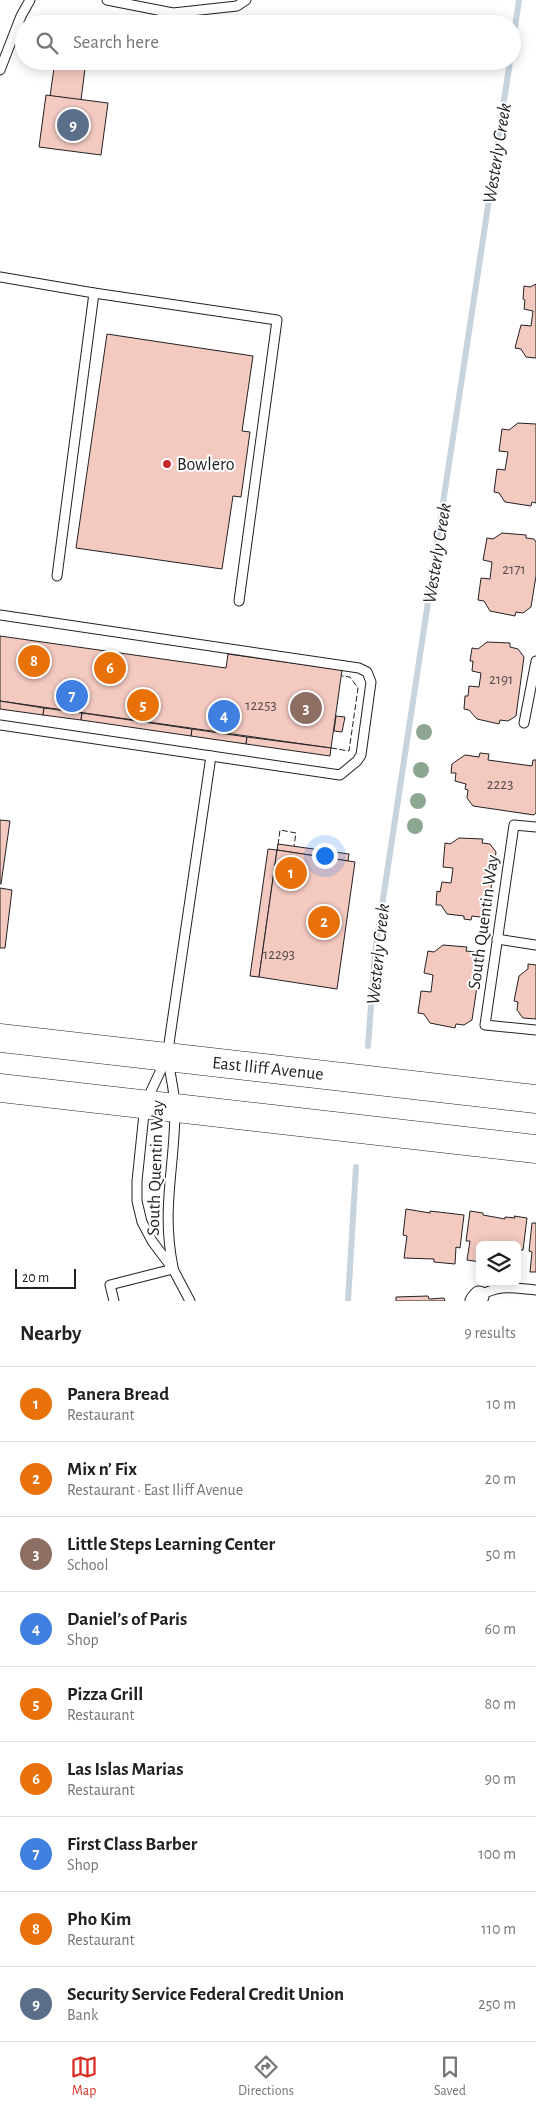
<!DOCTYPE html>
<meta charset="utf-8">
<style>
:root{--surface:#fff;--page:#f6f6f6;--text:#222;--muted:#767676;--line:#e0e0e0;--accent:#d93025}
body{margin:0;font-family:"Alegreya Sans",sans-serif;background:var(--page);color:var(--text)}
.controls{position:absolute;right:15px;bottom:15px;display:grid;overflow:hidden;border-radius:8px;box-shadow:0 2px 12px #0003}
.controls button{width:45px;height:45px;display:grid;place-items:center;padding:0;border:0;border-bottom:1px solid var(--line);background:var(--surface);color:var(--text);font:25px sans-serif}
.scale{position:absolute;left:15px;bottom:12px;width:61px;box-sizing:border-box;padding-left:5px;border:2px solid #222;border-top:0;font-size:14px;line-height:18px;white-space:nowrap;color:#222;-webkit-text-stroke:4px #fff;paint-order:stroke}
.you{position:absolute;left:324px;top:855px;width:18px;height:18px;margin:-12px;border:4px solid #fff;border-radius:50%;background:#1a73e8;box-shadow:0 0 0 8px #1a73e833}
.badge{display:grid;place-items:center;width:32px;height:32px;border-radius:50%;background:var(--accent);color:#fff;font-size:16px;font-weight:700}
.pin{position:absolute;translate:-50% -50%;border:2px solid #fff;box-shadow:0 1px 5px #0006}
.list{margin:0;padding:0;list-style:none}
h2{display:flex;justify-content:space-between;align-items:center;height:65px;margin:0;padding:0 20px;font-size:21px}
h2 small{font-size:16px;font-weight:400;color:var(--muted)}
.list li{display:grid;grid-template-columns:32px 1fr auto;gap:15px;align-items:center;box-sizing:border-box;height:75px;padding:0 20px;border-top:1px solid var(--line)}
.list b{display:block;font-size:19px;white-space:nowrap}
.list p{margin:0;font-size:16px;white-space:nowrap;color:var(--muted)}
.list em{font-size:16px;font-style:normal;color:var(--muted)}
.icon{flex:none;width:28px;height:28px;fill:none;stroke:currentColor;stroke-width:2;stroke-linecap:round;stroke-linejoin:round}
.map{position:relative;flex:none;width:536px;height:1301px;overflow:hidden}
.search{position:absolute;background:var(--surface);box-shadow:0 2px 12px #0003;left:15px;right:15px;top:15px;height:55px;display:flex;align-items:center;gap:12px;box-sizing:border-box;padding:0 18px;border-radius:28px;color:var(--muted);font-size:19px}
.sheet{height:740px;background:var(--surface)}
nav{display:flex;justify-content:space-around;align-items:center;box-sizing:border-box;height:70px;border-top:1px solid var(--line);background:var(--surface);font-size:14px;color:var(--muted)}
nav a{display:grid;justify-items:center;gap:2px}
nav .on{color:var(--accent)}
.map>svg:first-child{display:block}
</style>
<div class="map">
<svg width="536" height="1301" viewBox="0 0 536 1301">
<rect width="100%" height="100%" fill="#fff"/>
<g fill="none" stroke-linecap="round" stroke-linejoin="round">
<g stroke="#c7d3dd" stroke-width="6">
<polyline points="512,47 519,0"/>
<polyline points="368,1046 375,952 510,61"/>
<polyline points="348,1301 356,1167"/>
</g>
</g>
<g fill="#f3c9c0" stroke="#222">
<polygon points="55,61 86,61 81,100 50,96"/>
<polygon points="46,95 108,103 101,155 39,147"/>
<polygon points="536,284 536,358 526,357 521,349 515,348 521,325 531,326 533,311 524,309 525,300 523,299 524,286 530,287"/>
<polygon points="107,334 253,356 242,431 250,432 241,497 233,496 222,569 76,548"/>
<polygon points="518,423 536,424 536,503 532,502 531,506 505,502 499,493 494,492 497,469 505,470 508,452 499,451 502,429 509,430"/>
<polygon points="502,533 526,535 526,538 534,539 536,542 536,576 531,607 523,613 516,612 515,616 490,611 484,601 478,600 481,578 490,579 492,562 483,560 487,538 493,539"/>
<polygon points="0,636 226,668 228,654 342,670 331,748 0,701"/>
<polygon points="487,642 510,643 510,647 518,649 524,657 516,716 508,721 500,720 499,724 477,719 469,710 464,709 465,696 468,696 469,686 479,687 481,673 472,671 473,661 470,661 472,648 478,649"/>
<polygon points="0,701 44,708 43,715 0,709"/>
<polygon points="44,708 82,713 81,720 43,715"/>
<polygon points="82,713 192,729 191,736 81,720"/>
<polygon points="336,716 345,717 342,732 334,731"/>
<polygon points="192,729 247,737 246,744 191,736"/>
<polygon points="247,737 331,748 330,756 246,744"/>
<polygon points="480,753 489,754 488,760 532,766 533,760 536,760 536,813 534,815 473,806 467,798 468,790 465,789 466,784 455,781 456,773 451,773 452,764 465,755 479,757"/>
<polygon points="0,820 10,821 1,884 0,884"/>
<polygon points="459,838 483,839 482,843 490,844 496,852 488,912 480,917 472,916 471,920 464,919 464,916 447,914 441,905 436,905 437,891 440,892 442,882 451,883 453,868 443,867 445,843 450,844"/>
<polygon points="278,844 349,854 348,861 277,850"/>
<polygon points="268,849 277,850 259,977 250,976"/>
<polygon points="277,850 355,862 337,989 259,977"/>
<polygon points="0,888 12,890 5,948 0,948"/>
<polygon points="443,945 467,947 466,951 475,952 481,960 472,1020 464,1025 456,1024 455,1028 430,1023 424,1014 418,1013 421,991 431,992 433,975 424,973 428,951 434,952"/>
<polygon points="528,964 536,965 536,1019 523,1018 517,1010 518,1002 514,1001 519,976 528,969"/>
<polygon points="406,1209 430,1213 430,1211 464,1215 460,1248 456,1247 455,1264 434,1262 434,1259 404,1258 407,1236 403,1235"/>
<polygon points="470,1211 483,1213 483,1215 505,1219 505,1217 515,1218 514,1216 527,1218 523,1250 520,1250 518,1266 517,1245 480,1245 480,1262 467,1260 470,1241 466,1241"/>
<polygon points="532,1223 536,1223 536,1272 530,1272 532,1252 529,1251"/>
<polygon points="428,1296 429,1299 444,1298 445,1301 396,1301 396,1297"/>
</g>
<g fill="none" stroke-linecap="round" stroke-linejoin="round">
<defs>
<g id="lane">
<polyline points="107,0 173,13 237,6 246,0"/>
<polyline points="0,70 21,16 30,0"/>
<polyline points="0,277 94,293 277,320 239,601"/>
<polyline points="57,576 94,293"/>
<polyline points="0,615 359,668 367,672 371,682 361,755 357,761 340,775 0,725"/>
<polyline points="524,723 536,661"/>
<polyline points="536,827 514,825 485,1025 536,1030"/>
<polyline points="497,939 536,945"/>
<path d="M168 1059C170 1075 175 1093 175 1109 175 1166 161 1209 173 1267"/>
<path d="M479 1296C500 1284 513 1288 536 1290"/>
<polyline points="114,1301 110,1285 173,1269"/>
<polyline points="190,1301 173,1269 152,1241 142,1222 137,1201 137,1181 145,1104 167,1057 211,756"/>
</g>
<polyline id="street" points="475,1301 479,1296"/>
<g id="primary">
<polyline points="0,1038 536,1099"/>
<polyline points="0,1088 536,1149"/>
</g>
</defs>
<use href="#lane" stroke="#222" stroke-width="11"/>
<use href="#street" stroke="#222" stroke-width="21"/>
<use href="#primary" stroke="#222" stroke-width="29"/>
<use href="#lane" stroke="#fff" stroke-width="9"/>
<use href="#street" stroke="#fff" stroke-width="19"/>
<use href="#primary" stroke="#fff" stroke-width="28"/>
<g stroke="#222" stroke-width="1" stroke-dasharray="6 2.5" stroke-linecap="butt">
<polyline points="331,748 349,751 358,688 350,677 342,676"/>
<polyline points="278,845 280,830 296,833 294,846"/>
</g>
</g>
<g fill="#8da692">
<circle cx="424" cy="732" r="8"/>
<circle cx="421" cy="770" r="8"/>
<circle cx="418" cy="801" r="8"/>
<circle cx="415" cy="826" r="8"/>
</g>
<circle fill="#c62828" stroke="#fff" stroke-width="2" cx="167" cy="464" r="5"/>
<g text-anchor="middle" stroke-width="4" stroke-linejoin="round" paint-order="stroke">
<g font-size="15" fill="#564c4a">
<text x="514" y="574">2171</text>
<text x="501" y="684">2191</text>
<text x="261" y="710">12253</text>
<text x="500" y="789">2223</text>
<text x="279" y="959">12293</text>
</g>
<g font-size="18" fill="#222" stroke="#fff" text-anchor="start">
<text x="177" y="470">Bowlero</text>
</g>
<g font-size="18" fill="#222" stroke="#fff">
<text transform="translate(483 922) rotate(-82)" y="6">South Quentin Way</text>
<text transform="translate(268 1068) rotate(6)" y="6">East Iliff Avenue</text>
<text transform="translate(155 1168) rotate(-88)" y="6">South Quentin Way</text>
</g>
<g font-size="19" font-style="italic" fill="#222" stroke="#fff">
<text transform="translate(496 153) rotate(-81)" y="7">Westerly Creek</text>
<text transform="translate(436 553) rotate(-81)" y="7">Westerly Creek</text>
<text transform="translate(377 954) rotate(-84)" y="7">Westerly Creek</text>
</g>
</g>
</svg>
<div class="controls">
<button><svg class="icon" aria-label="layers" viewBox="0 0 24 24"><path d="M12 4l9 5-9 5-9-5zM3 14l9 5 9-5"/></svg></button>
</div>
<div class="scale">20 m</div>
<div class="you"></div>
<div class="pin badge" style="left:291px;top:873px;background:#e8710a">1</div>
<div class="pin badge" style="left:324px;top:922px;background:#e8710a">2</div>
<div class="pin badge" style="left:306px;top:708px;background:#8d6e63">3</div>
<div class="pin badge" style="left:224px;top:716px;background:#3f7fe0">4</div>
<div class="pin badge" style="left:143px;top:705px;background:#e8710a">5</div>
<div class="pin badge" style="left:110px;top:668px;background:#e8710a">6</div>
<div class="pin badge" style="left:72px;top:696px;background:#3f7fe0">7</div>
<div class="pin badge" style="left:34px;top:661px;background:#e8710a">8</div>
<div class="pin badge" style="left:73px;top:125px;background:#5c6f8a">9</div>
<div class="search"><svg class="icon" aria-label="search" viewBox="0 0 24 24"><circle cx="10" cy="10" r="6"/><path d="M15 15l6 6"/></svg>Search here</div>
</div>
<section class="sheet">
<h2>Nearby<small>9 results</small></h2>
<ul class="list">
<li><span class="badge" style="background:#e8710a">1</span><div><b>Panera Bread</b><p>Restaurant</p></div><em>10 m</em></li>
<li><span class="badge" style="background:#e8710a">2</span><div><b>Mix n’ Fix</b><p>Restaurant · East Iliff Avenue</p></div><em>20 m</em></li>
<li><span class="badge" style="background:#8d6e63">3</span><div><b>Little Steps Learning Center</b><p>School</p></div><em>50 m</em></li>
<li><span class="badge" style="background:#3f7fe0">4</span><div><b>Daniel’s of Paris</b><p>Shop</p></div><em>60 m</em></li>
<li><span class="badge" style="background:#e8710a">5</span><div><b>Pizza Grill</b><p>Restaurant</p></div><em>80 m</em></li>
<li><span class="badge" style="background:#e8710a">6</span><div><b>Las Islas Marias</b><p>Restaurant</p></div><em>90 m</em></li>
<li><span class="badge" style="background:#3f7fe0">7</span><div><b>First Class Barber</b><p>Shop</p></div><em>100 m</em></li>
<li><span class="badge" style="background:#e8710a">8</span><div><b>Pho Kim</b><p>Restaurant</p></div><em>110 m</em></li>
<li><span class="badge" style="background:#5c6f8a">9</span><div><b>Security Service Federal Credit Union</b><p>Bank</p></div><em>250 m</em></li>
</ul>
</section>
<nav>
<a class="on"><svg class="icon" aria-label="map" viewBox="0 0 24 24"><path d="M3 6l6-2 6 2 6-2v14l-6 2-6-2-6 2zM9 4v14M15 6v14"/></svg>Map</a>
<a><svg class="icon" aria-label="directions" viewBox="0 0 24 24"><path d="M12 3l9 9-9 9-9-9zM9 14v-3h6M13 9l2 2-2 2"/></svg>Directions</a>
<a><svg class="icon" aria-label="saved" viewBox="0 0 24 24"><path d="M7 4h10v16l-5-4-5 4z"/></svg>Saved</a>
</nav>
